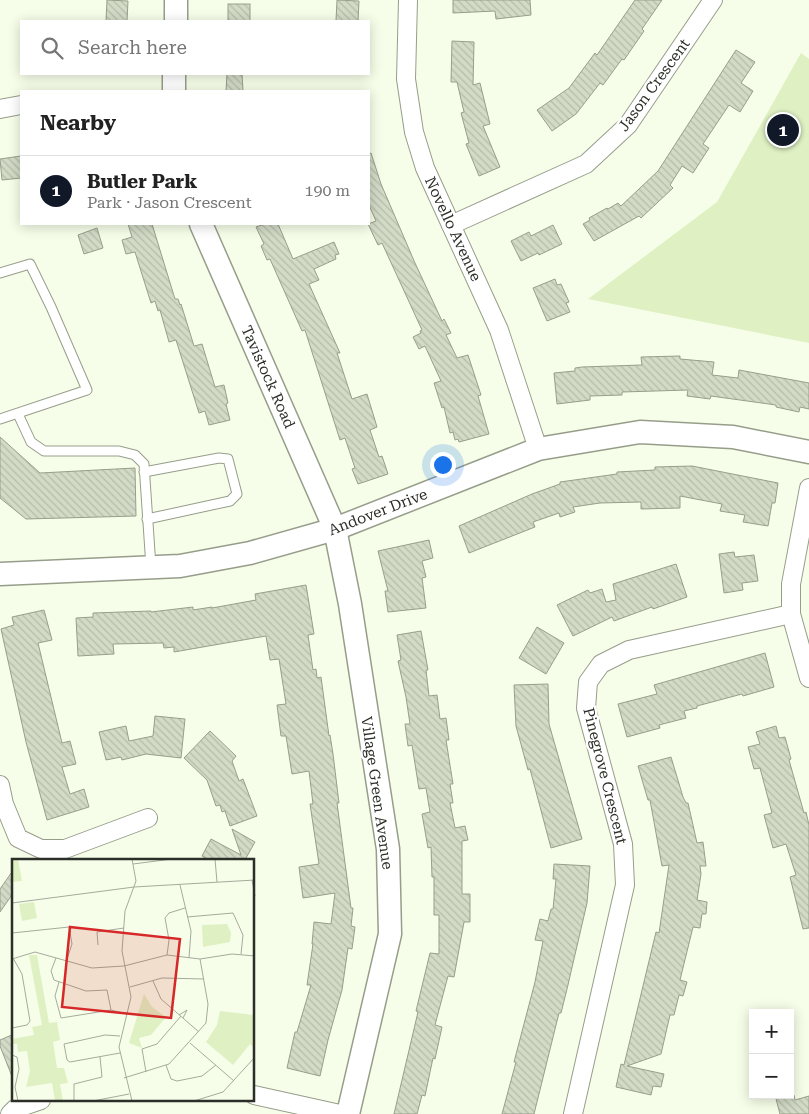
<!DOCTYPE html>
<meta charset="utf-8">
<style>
:root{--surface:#fff;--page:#f6f6f6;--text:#222;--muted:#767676;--line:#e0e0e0;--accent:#111827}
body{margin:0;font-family:"Roboto Serif",serif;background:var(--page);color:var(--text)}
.controls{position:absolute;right:15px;bottom:15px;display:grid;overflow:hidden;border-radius:0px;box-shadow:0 2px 12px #0003}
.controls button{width:45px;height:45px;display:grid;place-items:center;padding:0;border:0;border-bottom:1px solid var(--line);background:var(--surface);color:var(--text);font:25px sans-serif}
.you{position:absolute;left:442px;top:464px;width:18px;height:18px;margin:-12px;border:4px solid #fff;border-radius:50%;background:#1a73e8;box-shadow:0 0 0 8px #1a73e833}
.badge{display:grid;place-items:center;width:32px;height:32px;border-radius:50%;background:var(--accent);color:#fff;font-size:16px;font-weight:700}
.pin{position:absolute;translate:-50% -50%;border:2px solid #fff;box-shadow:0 1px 5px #0006}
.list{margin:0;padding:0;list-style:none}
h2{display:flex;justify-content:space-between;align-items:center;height:65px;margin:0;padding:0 20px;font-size:21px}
h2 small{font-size:16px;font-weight:400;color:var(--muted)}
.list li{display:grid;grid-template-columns:32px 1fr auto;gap:15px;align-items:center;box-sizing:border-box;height:70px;padding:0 20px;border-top:1px solid var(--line)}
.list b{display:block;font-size:19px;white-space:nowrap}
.list p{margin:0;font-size:16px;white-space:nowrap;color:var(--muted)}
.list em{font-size:16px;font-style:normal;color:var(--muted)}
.icon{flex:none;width:28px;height:28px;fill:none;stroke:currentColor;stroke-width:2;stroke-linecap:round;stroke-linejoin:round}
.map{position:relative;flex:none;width:809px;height:1114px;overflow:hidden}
.search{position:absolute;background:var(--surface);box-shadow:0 2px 12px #0003;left:20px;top:20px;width:350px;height:55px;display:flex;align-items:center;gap:12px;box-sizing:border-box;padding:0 18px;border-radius:0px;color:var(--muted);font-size:19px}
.panel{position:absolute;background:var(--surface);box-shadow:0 2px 12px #0003;left:20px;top:90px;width:350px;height:135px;border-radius:0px}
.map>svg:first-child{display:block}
</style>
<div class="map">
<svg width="809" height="1114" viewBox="0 0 809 1114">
<defs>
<pattern id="building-back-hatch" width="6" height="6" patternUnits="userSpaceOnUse" patternTransform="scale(1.25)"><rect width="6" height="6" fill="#d3dbc7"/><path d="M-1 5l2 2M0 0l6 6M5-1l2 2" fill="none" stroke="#b5bcab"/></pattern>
</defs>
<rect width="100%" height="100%" fill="#f6fee9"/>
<polygon fill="#dff1c3" points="801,53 809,59 809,343 588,299 717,202"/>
<g fill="url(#building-back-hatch)" stroke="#979e8b">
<polygon points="107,0 128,1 127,21 106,21"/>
<polygon points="337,0 359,1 358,21 336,21"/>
<polygon points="453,0 530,0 531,15 496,19 495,11 453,13"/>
<polygon points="635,0 662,0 642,29 644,31 624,60 622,59 603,85 600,83 576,114 552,131 537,110 569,88 595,53 597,55"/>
<rect x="228" y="4" width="22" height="17"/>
<polygon points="452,41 474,42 473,85 480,83 490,124 483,126 500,167 479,176 466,144 469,143 461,113 464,112 457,82 451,82"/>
<polygon points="736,50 755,62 741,83 753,91 740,112 729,105 703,144 709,148 693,173 682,166 670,185 673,188 641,218 639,216 594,241 583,224 590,220 589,218 607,208 608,209 618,203 621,206 658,171"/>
<polygon points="227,74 242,74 243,91 226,91"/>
<polygon points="371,153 381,184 415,263 442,321 444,319 451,333 446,335 457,358 468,355 481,395 478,396 489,434 459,442 458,439 455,440 453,432 450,433 444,407 442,408 434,383 441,381 425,346 419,349 413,337 421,333 420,331 422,330 382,243 378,245 368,224 376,221 369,205 369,154"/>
<polygon points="21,156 21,178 2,180 0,159"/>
<polygon points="128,224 152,224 175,299 178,299 180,305 181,304 194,346 202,344 215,387 224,385 228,403 226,404 230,420 209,425 205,411 199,413 176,340 169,342 160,310 158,311 155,301 151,303 135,252 126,254 122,240 132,237"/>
<polygon points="265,224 278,224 293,259 334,242 339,254 335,255 336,259 314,269 319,280 309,284 340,353 337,353 352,399 367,394 377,427 370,430 379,457 382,456 388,474 358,484 352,469 355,468 345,438 340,440 305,330 302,331 270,259 267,260 261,246 264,244 256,227"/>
<polygon points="553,225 562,244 539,255 538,253 521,261 511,241 529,232 531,236"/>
<polygon points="97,228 103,248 84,254 78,235"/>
<polygon points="555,279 557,285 561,284 569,302 566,303 570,312 547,321 533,288"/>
<polygon points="680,356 680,359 714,362 712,375 738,378 739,370 809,383 809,409 800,407 799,412 776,407 776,405 711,396 710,399 687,396 688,390 622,392 622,395 590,396 590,400 557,404 554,373 575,371 575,368 582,367 642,365 641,357"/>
<polygon points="0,437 40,473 135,468 136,516 26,519 0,498"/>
<polygon points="692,466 778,483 775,503 772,503 768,526 743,522 745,515 720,511 722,504 680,496 680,508 641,509 641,502 600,503 573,507 575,512 560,517 559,513 533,522 535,527 469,553 459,526 532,494 560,484 560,482 617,474 617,472 655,470 655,467"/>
<polygon points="429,540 433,558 422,561 426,577 422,578 426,608 388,612 385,591 388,591 378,551"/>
<polygon points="734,552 735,557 754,555 758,581 742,583 743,590 724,593 719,554"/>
<polygon points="676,564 687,597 653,609 652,607 614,621 612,617 573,636 557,605 588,590 590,593 602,589 606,602 616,600 613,584"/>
<polygon points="306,585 314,634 308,635 313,670 316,669 317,678 321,677 329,736 330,735 333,754 339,803 337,803 351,908 353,908 351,926 355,927 352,949 348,948 342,990 328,1040 320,1076 287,1068 295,1032 297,1032 311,985 307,985 313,944 312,944 314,922 331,924 335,893 303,898 299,867 319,864 310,804 313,804 309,771 292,774 286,736 281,736 277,705 286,704 279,659 270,660 266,636 174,652 174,647 164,648 163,643 113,644 114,654 78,656 76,618 93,617 93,613 151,611 151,612 193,607 193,610 212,607 212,608 256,600 255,594"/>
<polygon points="44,610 52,640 38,643 62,743 70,741 76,764 62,767 70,794 84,789 89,807 47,820 26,742 1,629 14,625 12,617"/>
<polygon points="537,627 564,643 546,674 519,658"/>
<polygon points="421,631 428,670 426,670 429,696 437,695 440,719 446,718 449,740 446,740 453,784 450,784 453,803 450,803 455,828 465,826 468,840 462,841 462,894 470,894 470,922 464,922 454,977 448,976 435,1025 442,1027 435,1059 433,1058 425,1096 422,1095 417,1114 394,1114 418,1012 416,1011 430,953 439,954 439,915 434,915 434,877 432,877 431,847 428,848 422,814 430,812 426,788 419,789 412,745 408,746 405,724 410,724 406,697 398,661 401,660 397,635"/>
<polygon points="765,653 774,687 743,696 742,694 697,706 697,708 684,711 686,718 659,725 660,728 627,737 618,704 657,694 654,685"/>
<polygon points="548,684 549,724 582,839 551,848 530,769 528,770 516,726 514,685"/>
<polygon points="155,716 185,719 181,758 146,754 122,760 121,757 106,760 99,732 126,726 129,741 153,736"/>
<polygon points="776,726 779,738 785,737 791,759 789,760 804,813 806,812 809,825 809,928 803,929 790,877 796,875 786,844 773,848 764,815 772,813 760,768 754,769 748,747 760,744 756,732"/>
<polygon points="210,731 236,756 232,761 239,781 243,779 257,816 230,826 225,811 222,812 220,805 216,806 207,780 184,758"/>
<polygon points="671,757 683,797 686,803 688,803 697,843 703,842 706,866 700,866 701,874 697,900 707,902 706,914 702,914 700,928 693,927 680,980 687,982 683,996 679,995 674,1015 670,1015 661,1054 627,1066 664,1074 661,1087 653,1086 651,1095 616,1087 621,1064 624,1065 656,932 659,933 669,865 662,866 650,800 648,800 638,766"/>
<polygon points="232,829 255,842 246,858 250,860 209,860 202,856 211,839 241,855"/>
<polygon points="554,864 590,866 587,903 567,989 561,1013 559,1013 534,1114 502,1114 516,1062 514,1062 535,982 543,941 535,940 540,919 548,921 551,909 553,909 556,879 553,879"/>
<polygon points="14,869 14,892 0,912 0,889"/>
<polygon points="14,1034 14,1079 13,1079 0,1046 0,1040"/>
<polygon points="775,1095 794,1095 795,1100 809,1096 809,1114 780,1114"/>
</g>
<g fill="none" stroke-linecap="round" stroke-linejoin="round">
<defs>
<g id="service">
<polyline points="0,273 30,264 51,307 87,390 0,419"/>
<polyline points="18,414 31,442 44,451 119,451 135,455 144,464 151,567"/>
<polyline points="144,472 219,458 228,459 237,494 230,501 147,519"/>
</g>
<g id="minor">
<polyline points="408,0 406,79 414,132 425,168 499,330 538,449"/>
<polyline points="0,109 21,105"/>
<polyline points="451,225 586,164 628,125 713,0"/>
<polyline points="809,488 791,584 791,614 809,678"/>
<polyline points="0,785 4,804 18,838 41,849 65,849 148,818"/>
<polyline points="254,1095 340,1114"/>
<polyline points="10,1114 15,1109 41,1100"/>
<polyline points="573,1114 625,885 623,844 586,708 588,682 601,664 629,650 791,614"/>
</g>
<g id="tertiary">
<polyline points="176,21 176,0"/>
<polyline points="174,91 174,74"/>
<polyline points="201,224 335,529 350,604 388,849 390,934 348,1114"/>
<polyline points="0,574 180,566 250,553 335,529 538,449 640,432 733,437 809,452"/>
</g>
</defs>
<use href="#service" stroke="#969e8b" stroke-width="11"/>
<use href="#minor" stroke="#969e8b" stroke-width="20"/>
<use href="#tertiary" stroke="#969e8b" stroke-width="25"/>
<use href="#service" stroke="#fff" stroke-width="9"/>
<use href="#minor" stroke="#fff" stroke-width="18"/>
<use href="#tertiary" stroke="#fff" stroke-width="22"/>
</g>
<g text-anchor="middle" stroke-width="5" stroke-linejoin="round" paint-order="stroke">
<g font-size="15" fill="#2c2f28" stroke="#fff">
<text transform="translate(654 85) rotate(-54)" y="5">Jason Crescent</text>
<text transform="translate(453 229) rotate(65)" y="5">Novello Avenue</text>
<text transform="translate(268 377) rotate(66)" y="5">Tavistock Road</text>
<text transform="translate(378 512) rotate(-21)" y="5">Andover Drive</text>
<text transform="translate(605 776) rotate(76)" y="5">Pinegrove Crescent</text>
<text transform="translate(377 793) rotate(82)" y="5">Village Green Avenue</text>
</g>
</g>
<g transform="translate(12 859)">
<rect width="242" height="242" fill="#f6fee9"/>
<path d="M0 0H6L10 22 0 23Z" fill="#dff1c3"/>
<path d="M22 43 25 59 10 62 7 45Z" fill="#dff1c3"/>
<path d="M215 65 219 74 218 83 191 88 190 66ZM17 96H25L37 164 45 163 48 181 41 183 45 209H52L56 224 48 225 51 242H43L40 224 14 228 18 212 15 192 6 193 5 185H0V180L22 176 20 168 30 166ZM132 135 140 148 154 158 139 176 127 179 130 189 117 184ZM208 152 242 156V189L238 185 221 206 194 183 205 166Z" fill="#dff1c3"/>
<path fill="none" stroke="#a5ab9c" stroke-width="1" d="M203 0 205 23M121 5 160 0M240 21 243 37M168 26 179 72 177 99M0 44 122 28 243 21M175 58 221 54 231 76 229 95M0 74 57 68 60 85 54 103M86 86 85 73 112 69M155 96 157 81 153 59 157 54 173 49M44 99 39 112 42 121 74 132 95 131 99 151M0 100 23 93 80 109 112 107 155 96 188 100 220 95 243 97M141 122 149 140 187 173M47 123 43 137 49 159 99 151 115 155M118 128 150 119 192 120M167 156 175 151 171 159M0 169 15 166 18 162 10 115 1 99M178 184 222 222M108 194 58 203 55 201 52 185 93 176 108 177M0 196 5 198 7 210 3 228 6 242M154 206 159 220 165 222 190 217 204 206M134 213 130 190 145 185 169 157M112 219 157 205 194 164 196 145 188 100M62 242V225L90 218 88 198M81 242 117 235M120 242 107 188 119 138 110 92 113 52 124 22 120 0M182 242 211 233 243 198"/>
<path fill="#d62828" fill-opacity="0.15" stroke="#d62828" stroke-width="2.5" d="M58 68 168 80 159 159 50 148Z"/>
<rect width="242" height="242" fill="none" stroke="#2c2f28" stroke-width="2.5"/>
</g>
</svg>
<div class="controls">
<button>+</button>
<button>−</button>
</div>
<div class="you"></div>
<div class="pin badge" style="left:783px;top:130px">1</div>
<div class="search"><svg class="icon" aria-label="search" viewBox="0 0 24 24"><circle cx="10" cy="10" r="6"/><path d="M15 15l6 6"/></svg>Search here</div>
<section class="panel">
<h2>Nearby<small></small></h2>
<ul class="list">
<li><span class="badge">1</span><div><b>Butler Park</b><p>Park · Jason Crescent</p></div><em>190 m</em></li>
</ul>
</section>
</div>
